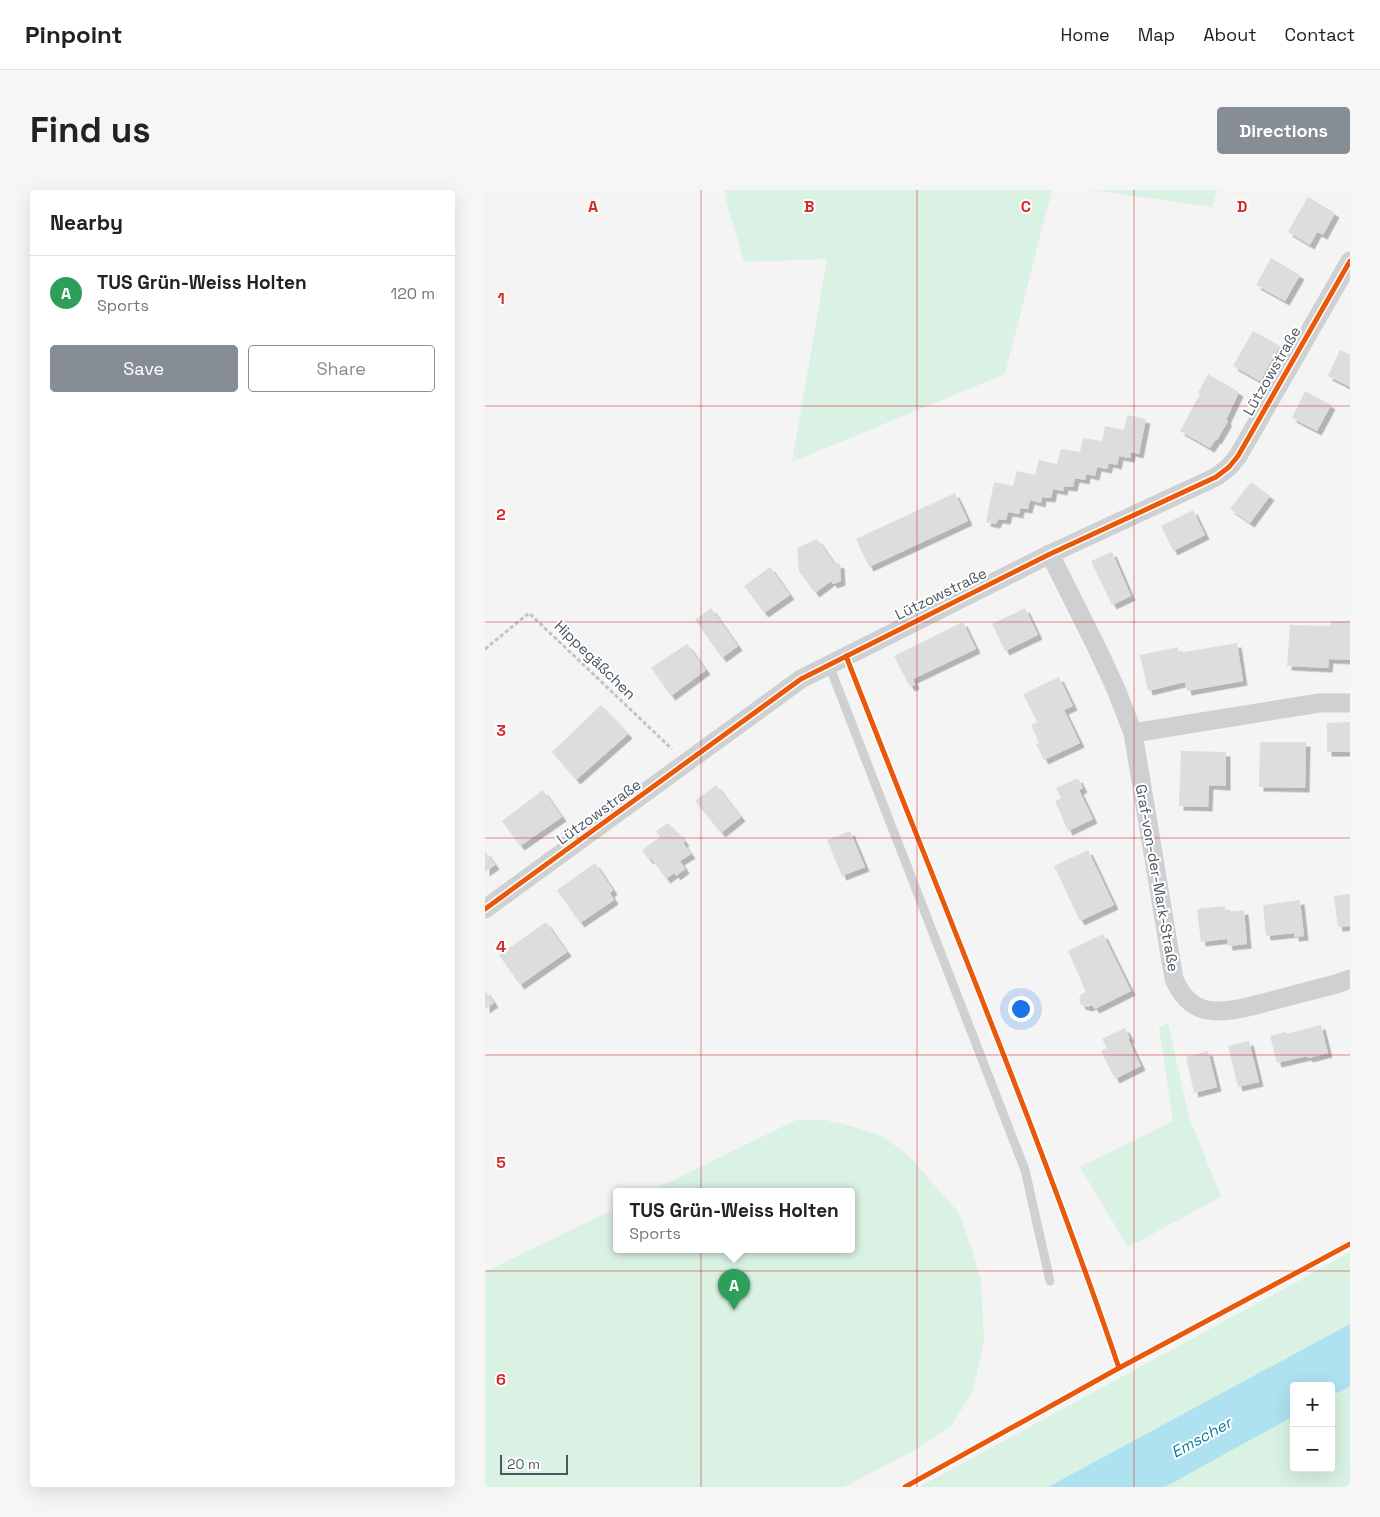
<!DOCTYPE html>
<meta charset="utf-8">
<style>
:root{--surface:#fff;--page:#f6f6f6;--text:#222;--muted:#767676;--line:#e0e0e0;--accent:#868d94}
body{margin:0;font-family:"Space Grotesk",sans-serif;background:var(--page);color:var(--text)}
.controls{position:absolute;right:15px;bottom:15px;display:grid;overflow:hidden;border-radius:5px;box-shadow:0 5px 20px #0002}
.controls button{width:45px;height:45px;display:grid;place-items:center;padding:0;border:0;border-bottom:1px solid var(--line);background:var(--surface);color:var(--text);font:25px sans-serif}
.scale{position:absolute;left:15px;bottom:12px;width:68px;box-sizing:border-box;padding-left:5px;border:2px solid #4a5661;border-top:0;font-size:14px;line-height:18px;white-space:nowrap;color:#4a5661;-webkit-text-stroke:4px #fff;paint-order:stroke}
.you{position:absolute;left:535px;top:818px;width:18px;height:18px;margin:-12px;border:4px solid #fff;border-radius:50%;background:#1a73e8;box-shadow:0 0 0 8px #1a73e833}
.badge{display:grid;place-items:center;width:32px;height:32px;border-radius:50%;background:var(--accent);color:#fff;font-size:16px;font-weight:700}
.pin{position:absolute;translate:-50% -41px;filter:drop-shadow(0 1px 2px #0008)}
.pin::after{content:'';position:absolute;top:26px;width:18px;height:15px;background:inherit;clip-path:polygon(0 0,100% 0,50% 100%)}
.popup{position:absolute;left:128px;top:998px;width:242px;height:65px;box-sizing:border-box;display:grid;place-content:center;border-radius:5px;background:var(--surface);filter:drop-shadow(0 1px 4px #0005);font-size:16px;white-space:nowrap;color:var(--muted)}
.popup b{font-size:19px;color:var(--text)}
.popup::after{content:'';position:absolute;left:50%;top:100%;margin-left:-10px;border:10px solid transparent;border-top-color:var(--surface)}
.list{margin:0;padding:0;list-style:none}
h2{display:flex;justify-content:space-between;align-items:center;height:65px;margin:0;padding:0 20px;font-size:21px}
h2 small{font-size:16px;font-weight:400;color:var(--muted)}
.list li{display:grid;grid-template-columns:32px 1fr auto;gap:15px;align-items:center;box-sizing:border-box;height:75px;padding:0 20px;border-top:1px solid var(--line)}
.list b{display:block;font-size:19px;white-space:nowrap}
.list p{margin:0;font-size:16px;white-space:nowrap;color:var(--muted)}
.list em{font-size:16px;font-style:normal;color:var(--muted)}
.actions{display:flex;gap:10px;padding:15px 20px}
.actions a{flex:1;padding:11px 0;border:1px solid var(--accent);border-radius:5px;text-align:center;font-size:18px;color:var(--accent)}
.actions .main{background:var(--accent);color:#fff}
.map{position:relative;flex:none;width:865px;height:1297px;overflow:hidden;border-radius:5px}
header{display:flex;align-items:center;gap:30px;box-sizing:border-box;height:70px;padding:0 25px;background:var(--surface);border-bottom:1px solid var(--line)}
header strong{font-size:24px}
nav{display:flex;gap:28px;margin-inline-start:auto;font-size:18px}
.intro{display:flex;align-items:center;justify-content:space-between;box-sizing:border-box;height:120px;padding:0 30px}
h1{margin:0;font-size:35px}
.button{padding:12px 22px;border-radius:5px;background:var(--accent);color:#fff;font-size:18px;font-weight:700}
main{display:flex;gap:30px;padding:0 30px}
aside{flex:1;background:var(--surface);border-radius:5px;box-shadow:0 5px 20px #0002}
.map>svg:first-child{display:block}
</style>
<header>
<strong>Pinpoint</strong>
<nav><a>Home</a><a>Map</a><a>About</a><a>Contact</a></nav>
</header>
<div class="intro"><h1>Find us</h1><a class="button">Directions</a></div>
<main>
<aside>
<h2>Nearby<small></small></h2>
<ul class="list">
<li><span class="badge" style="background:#2e9e5b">A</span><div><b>TUS Grün-Weiss Holten</b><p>Sports</p></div><em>120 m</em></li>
</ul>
<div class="actions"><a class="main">Save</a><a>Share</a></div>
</aside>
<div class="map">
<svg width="865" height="1297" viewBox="0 0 865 1297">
<defs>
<filter id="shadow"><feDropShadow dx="4.5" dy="4.5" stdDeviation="0" flood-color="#0004"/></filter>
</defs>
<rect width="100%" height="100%" fill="#f4f4f4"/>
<g fill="#d9f2e3" fill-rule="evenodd">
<polygon points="240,0 567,0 520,184 307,272 342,69 259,72 241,11"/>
<polygon points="607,0 732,0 727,17"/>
<polygon points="683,833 704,927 736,1007 643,1057 595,977 688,931 674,837"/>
<polygon points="311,930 341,930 369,937 396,946 421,963 474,1023 486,1057 496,1091 499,1150 488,1201 466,1236 428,1261 359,1297 0,1297 0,1082 131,1018 132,1059 366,1059 366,1001 166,1001"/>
<path d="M865 1062V1297H434L813 1091ZM809 1196H846V1278H809Z"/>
</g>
<polygon fill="#aee2f0" points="865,1134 865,1196 846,1206 846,1196 809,1196 809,1226 680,1297 563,1297"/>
<g fill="#ddddde" filter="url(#shadow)">
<polygon points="823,7 850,23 838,45 832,42 825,55 803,42"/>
<polygon points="786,68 815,85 800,111 771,95"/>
<polygon points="768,141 795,156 775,191 748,176"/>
<polygon points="855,160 865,165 865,197 843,186"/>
<polygon points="723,184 754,202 741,230 743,231 732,250 731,249 725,258 695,241 715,204 713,203"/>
<polygon points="820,201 846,215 832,241 807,228"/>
<polygon points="642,225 661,229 654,264 646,262 645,268 634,266 632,275 624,273 622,279 612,277 610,286 601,284 600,290 590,288 588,297 579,296 578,301 568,299 566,308 557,307 556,313 545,310 543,319 535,318 534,324 523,322 521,330 513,329 511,334 501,332 509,292 528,296 532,281 550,285 554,270 572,274 576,259 595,262 598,248 617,251 620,236 639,240"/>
<polygon points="766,292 785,306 765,333 745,319"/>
<polygon points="470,303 483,331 384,377 371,349"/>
<polygon points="708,320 720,345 688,361 676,336"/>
<polygon points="332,349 349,373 355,374 356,391 348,394 346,391 330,403 314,381 312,358"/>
<polygon points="627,362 646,406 627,415 606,371"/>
<polygon points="285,377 305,405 279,423 259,396"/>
<polygon points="226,418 253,456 237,468 210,430"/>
<polygon points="540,418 553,445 520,461 507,434"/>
<polygon points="846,431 865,431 865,470 844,469 843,478 802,476 805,435 845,436"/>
<polygon points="478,432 491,459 428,489 430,495 425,497 409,466"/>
<polygon points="752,453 758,491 702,501 700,492 663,501 655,465 693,457 694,463"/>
<polygon points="202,454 221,480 186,506 166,478"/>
<polygon points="574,487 588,516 579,520 595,553 559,570 551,554 554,553 546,535 552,532 538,504"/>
<polygon points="116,515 143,544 91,590 67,562"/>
<polygon points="865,532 865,562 842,562 842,533"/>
<polygon points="775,552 821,552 820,598 774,597"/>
<polygon points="696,561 741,562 741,596 724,595 723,617 694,616"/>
<polygon points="593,588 598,598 594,600 608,629 583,641 570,611 576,608 571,598"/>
<polygon points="231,595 256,627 236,643 210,611"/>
<polygon points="58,600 77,627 35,656 17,631"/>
<polygon points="183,633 191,643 193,642 200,652 198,653 206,664 195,671 200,679 191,686 189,683 181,689 166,668 164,670 157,660 175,647 171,641"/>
<polygon points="365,641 380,677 357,686 342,650"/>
<polygon points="603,660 629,715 595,731 569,676"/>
<polygon points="0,661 10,675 0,682"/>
<polygon points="110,673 128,700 125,703 129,710 95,733 72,700"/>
<polygon points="865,704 865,736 853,737 849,706"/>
<polygon points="815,710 819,746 809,747 809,743 781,746 778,715"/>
<polygon points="740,716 741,722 759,720 762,754 743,756 742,749 716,752 712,719"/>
<polygon points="61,732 82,762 35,795 14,765"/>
<polygon points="618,744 646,801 610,819 607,815 603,817 596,815 594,810 596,804 601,802 583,761"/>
<polygon points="0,800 9,813 0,819"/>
<polygon points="836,835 843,863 823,868 822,866 792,873 785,846 800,842 801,844"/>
<polygon points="640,838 645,848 643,849 656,876 630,889 616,861 622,858 617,849"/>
<polygon points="764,851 774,892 753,897 743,856"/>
<polygon points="723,861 732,897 709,903 701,867"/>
</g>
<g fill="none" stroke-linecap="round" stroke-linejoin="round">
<polyline stroke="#bcc7c4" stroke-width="3" stroke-dasharray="4 2.5" stroke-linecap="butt" points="0,459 44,423 187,559"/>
<polyline stroke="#ced0d2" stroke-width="9" points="344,475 540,980 565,1091"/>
<g stroke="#ced0d2" stroke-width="19">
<path d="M565 364 610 454 631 499 648 543 689 789C695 803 706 817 722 820 744 824 769 815 790 810 812 804 833 799 854 793L865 789"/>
<polyline points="648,543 834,513 865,513"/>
<polyline points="0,719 316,489 565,364 731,287 744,277 753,266 865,71"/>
</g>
<defs>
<g id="cycleway">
<path d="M361 466C453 703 552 937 634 1178"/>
<polyline points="0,719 316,489 565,364 731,287 744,277 753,266 865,71"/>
<polyline points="420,1297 634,1178 865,1054"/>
</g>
</defs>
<use href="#cycleway" stroke="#fff" stroke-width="8"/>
<use href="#cycleway" stroke="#e8590c" stroke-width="5"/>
</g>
<path fill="none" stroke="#d62828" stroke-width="1" stroke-opacity="0.55" d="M216 0V1297M432 0V1297M649 0V1297M0 216H865M0 432H865M0 648H865M0 865H865M0 1081H865"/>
<g text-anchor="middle" stroke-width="4" stroke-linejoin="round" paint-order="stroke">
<g font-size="15" fill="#4a5661" stroke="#fff">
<text transform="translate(787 181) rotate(-60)" y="5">Lützowstraße</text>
<text transform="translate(456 404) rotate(-26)" y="5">Lützowstraße</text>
<text transform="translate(110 470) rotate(44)" y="5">Hippegäßchen</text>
<text transform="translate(114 622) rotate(-36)" y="5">Lützowstraße</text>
<text transform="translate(672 688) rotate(80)" y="5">Graf-von-der-Mark-Straße</text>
</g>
<g font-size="16" font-style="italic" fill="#0c7c9b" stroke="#fff">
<text transform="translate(716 1247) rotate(-29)" y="6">Emscher</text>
</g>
</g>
<g font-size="16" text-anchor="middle" font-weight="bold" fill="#d62828" stroke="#fff" stroke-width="4" stroke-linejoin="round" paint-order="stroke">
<text x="108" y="22">A</text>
<text x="324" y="22">B</text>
<text x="541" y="22">C</text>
<text x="757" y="22">D</text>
<text x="16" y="114">1</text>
<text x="16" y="330">2</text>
<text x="16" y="546">3</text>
<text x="16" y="762">4</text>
<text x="16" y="978">5</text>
<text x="16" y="1195">6</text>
</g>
</svg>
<div class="controls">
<button>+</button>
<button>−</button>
</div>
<div class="scale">20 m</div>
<div class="you"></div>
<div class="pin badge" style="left:249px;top:1120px;background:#2e9e5b">A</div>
<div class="popup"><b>TUS Grün-Weiss Holten</b>Sports</div>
</div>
</main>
